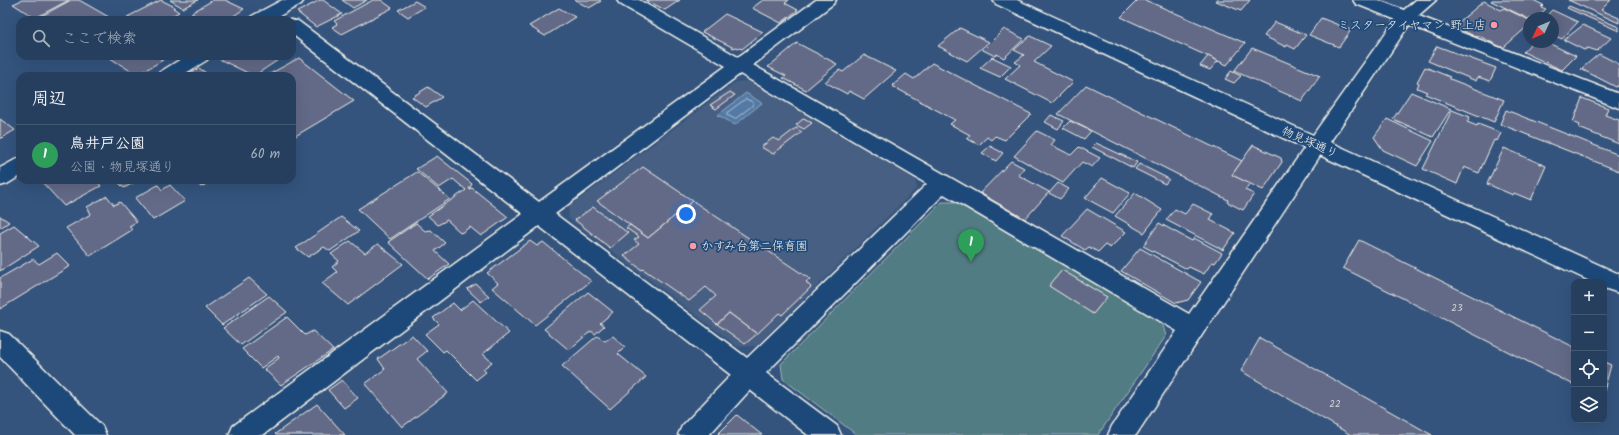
<!DOCTYPE html>
<html lang="ja">
<meta charset="utf-8">
<style>
:root{--surface:#273f5e;--page:#334a67;--text:#f1f3f6;--muted:#a4afbc;--line:#435873;--accent:#d6ab8b}
body{margin:0;font-family:Kalam,"Klee One",sans-serif;background:var(--page);color:var(--text)}
.controls{position:absolute;right:12px;bottom:12px;display:grid;overflow:hidden;border-radius:8px;box-shadow:0 4px 16px #0002}
.controls button{width:36px;height:36px;display:grid;place-items:center;padding:0;border:0;border-bottom:1px solid var(--line);background:var(--surface);color:var(--text);font:20px sans-serif}
.compass{position:absolute;left:1523px;top:12px;width:36px;height:36px;border-radius:50%;background:var(--surface);box-shadow:0 4px 16px #0002;rotate:226deg}
.you{position:absolute;left:686px;top:214px;width:14px;height:14px;margin:-10px;border:3px solid #fff;border-radius:50%;background:#1a73e8;box-shadow:0 0 0 6px #1a73e833}
.badge{display:grid;place-items:center;width:26px;height:26px;border-radius:50%;background:var(--accent);color:#fff;font-size:13px;font-weight:700}
.pin{position:absolute;translate:-50% -33px;filter:drop-shadow(0 1px 2px #0008)}
.pin::after{content:'';position:absolute;top:21px;width:14px;height:12px;background:inherit;clip-path:polygon(0 0,100% 0,50% 100%)}
.list{margin:0;padding:0;list-style:none}
h2{display:flex;justify-content:space-between;align-items:center;height:52px;margin:0;padding:0 16px;font-size:17px}
h2 small{font-size:13px;font-weight:400;color:var(--muted)}
.list li{display:grid;grid-template-columns:26px 1fr auto;gap:12px;align-items:center;box-sizing:border-box;height:60px;padding:0 16px;border-top:1px solid var(--line)}
.list b{display:block;font-size:15px;white-space:nowrap}
.list p{margin:0;font-size:13px;white-space:nowrap;color:var(--muted)}
.list em{font-size:13px;font-style:normal;color:var(--muted)}
.icon{flex:none;width:22px;height:22px;fill:none;stroke:currentColor;stroke-width:2;stroke-linecap:round;stroke-linejoin:round}
.map{position:relative;flex:none;width:1619px;height:435px;overflow:hidden}
.search{position:absolute;background:var(--surface);box-shadow:0 4px 16px #0002;left:16px;top:16px;width:280px;height:44px;display:flex;align-items:center;gap:10px;box-sizing:border-box;padding:0 14px;border-radius:12px;color:var(--muted);font-size:15px}
.panel{position:absolute;background:var(--surface);box-shadow:0 4px 16px #0002;left:16px;top:72px;width:280px;height:112px;border-radius:12px}
.map>svg:first-child{display:block}
</style>
<div class="map">
<svg width="1619" height="435" viewBox="0 0 1619 435">
<rect width="100%" height="100%" fill="#34547e"/>
<filter id="ink" filterUnits="userSpaceOnUse"><feTurbulence type="fractalNoise" baseFrequency=".025" numOctaves="2"/><feDisplacementMap in="SourceGraphic" scale="8" xChannelSelector="R" yChannelSelector="G"/><feConvolveMatrix kernelMatrix="1 2 1 2 8 2 1 2 1" color-interpolation-filters="sRGB"/></filter>
<g filter="url(#ink)">
<polygon fill="#465e83" points="748,81 915,179 917,188 756,346 738,347 568,218 569,207 736,82"/>
<polygon fill="#517b83" stroke="#a2b6b6" points="942,202 955,202 1162,322 1166,336 1098,435 857,435 783,379 781,364"/>
<polygon fill="#527aa6" stroke="#93aac0" points="746,93 762,103 735,125 718,115"/>
<g fill="none" stroke-linecap="round" stroke-linejoin="round">
<polygon stroke="#b3c1ce" stroke-width="1" points="746,99 753,102 753,105 735,119 727,115 727,113"/>
</g>
<g fill="#646b88" stroke="#f4f1e8">
<polygon points="22,0 69,0 35,18 13,4"/>
<polygon points="71,0 79,0 114,20 36,19"/>
<polygon points="161,0 175,7 173,8 179,12 164,20 132,20 127,17"/>
<polygon points="170,0 198,0 183,8"/>
<polygon points="213,0 225,0 244,9 232,17 239,20 206,20 191,13"/>
<polygon points="320,0 323,0 342,14 316,27 297,12"/>
<polygon points="342,0 367,0 353,8"/>
<polygon points="373,0 381,0 392,8 342,34 332,27 337,24 334,21"/>
<polygon points="575,0 599,0 601,1 589,8"/>
<polygon points="646,0 680,0 665,10"/>
<polygon points="763,0 789,0 785,3 798,10 781,23 752,8"/>
<polygon points="1138,0 1145,0 1245,43 1227,65 1121,17"/>
<polygon points="1216,0 1250,0 1241,11 1216,1"/>
<polygon points="1492,0 1533,0 1543,5 1541,7 1546,9 1535,18 1529,19 1491,1"/>
<polygon points="1568,0 1611,0 1601,10 1619,18 1619,23"/>
<polygon points="415,1 425,7 408,17 398,10"/>
<polygon points="1484,1 1501,10 1504,8 1529,20 1529,25 1503,48 1479,36 1476,37 1454,26"/>
<polygon points="1569,6 1619,27 1619,31 1567,8"/>
<polygon points="559,8 575,17 545,36 529,26"/>
<polygon points="1552,10 1578,22 1562,39 1553,35 1553,18 1544,18"/>
<polygon points="725,14 763,32 742,49 736,47 734,48 702,32"/>
<polygon points="1321,18 1351,30 1339,47 1309,35"/>
<polygon points="1275,22 1306,35 1295,49 1287,45 1286,47 1264,36"/>
<polygon points="1583,25 1611,38 1597,51 1588,48 1584,50 1564,40"/>
<polygon points="960,28 989,42 967,61 938,46"/>
<polygon points="1004,29 1024,39 1004,58 997,54 995,56 983,50"/>
<polygon points="1030,36 1051,46 1034,62 1073,82 1052,103 1005,79 1020,65 1015,62 1024,55 1014,50"/>
<polygon points="1532,42 1546,42 1576,56 1562,70 1523,52"/>
<polygon points="797,43 837,64 806,90 783,78 786,76 768,67"/>
<polygon points="1437,46 1496,68 1490,81 1478,77 1476,81 1428,61"/>
<polygon points="1252,48 1320,76 1302,101 1234,71"/>
<polygon points="1599,54 1619,64 1619,85 1616,87 1581,69"/>
<polygon points="864,55 896,71 864,99 849,91 847,94 825,82 839,70 843,72"/>
<polygon points="114,56 156,56 163,60 137,75 110,58"/>
<polygon points="216,56 278,56 281,58 254,76 215,57"/>
<polygon points="1208,56 1218,61 1210,70 1200,66"/>
<polygon points="992,57 1011,66 1000,77 980,68"/>
<polygon points="299,58 354,101 292,138 292,131 294,130 292,129 292,76 266,76"/>
<polygon points="932,63 1031,114 1005,140 995,136 991,140 987,137 979,145 966,138 970,135 950,124 955,120 892,86 906,74 914,79"/>
<polygon points="1425,67 1450,77 1450,79 1504,100 1494,122 1425,94 1427,92 1417,88 1419,83 1417,82"/>
<polygon points="199,68 210,76 185,76"/>
<polygon points="1231,71 1241,76 1234,83 1225,79"/>
<polygon points="1086,85 1242,161 1232,175 1250,183 1245,190 1254,194 1243,210 1227,202 1228,200 1058,114"/>
<polygon points="428,87 442,97 426,107 412,97"/>
<polygon points="730,92 735,95 716,109 710,105"/>
<polygon points="1411,92 1451,109 1433,137 1393,119"/>
<polygon points="1582,98 1608,108 1605,115 1619,120 1619,144 1579,128 1580,125 1573,122"/>
<polygon points="1452,110 1470,117 1467,122 1477,126 1478,124 1501,133 1497,141 1494,140 1479,173 1464,167 1457,184 1423,169"/>
<polygon points="1506,110 1619,155 1619,171 1500,124"/>
<polygon points="1051,115 1064,121 1058,129 1045,122"/>
<polygon points="804,118 812,123 804,129 796,125"/>
<polygon points="0,119 15,130 0,139"/>
<polygon points="1387,119 1433,141 1417,166 1383,150 1374,137"/>
<polygon points="1070,121 1091,131 1084,139 1063,128"/>
<polygon points="796,128 802,132 773,154 761,147 773,138 779,141"/>
<polygon points="1037,131 1055,140 1051,145 1071,155 1079,147 1100,158 1092,167 1082,162 1063,183 1014,156"/>
<polygon points="1096,143 1137,162 1133,168 1092,147"/>
<polygon points="1253,145 1281,158 1282,162 1263,190 1232,175"/>
<polygon points="990,146 1003,153 996,161 982,153"/>
<polygon points="1504,148 1546,166 1531,200 1514,193 1513,195 1487,184"/>
<polygon points="437,156 472,184 469,189 472,188 508,217 481,236 470,227 461,233 447,220 438,225 428,216 466,190 453,179 439,188 416,169"/>
<polygon points="1011,161 1024,168 1018,175 1049,192 1025,219 980,193"/>
<polygon points="1139,164 1169,179 1165,184 1135,169"/>
<polygon points="643,167 693,201 648,238 597,201"/>
<polygon points="417,172 450,199 390,239 358,209"/>
<polygon points="1102,178 1130,193 1113,213 1085,198"/>
<polygon points="40,180 96,180 101,186 64,206"/>
<polygon points="116,180 139,180 124,188"/>
<polygon points="193,180 213,180 201,187"/>
<polygon points="1058,183 1069,189 1060,199 1049,193"/>
<polygon points="158,185 162,190 170,185 185,201 153,220 135,198"/>
<polygon points="1135,193 1162,210 1144,233 1115,216"/>
<polygon points="107,196 114,205 120,202 137,222 129,226 132,230 90,256 66,228 91,214 87,207"/>
<polygon points="693,201 810,279 806,282 811,287 782,315 779,313 757,334 729,313 717,324 700,310 716,296 706,287 689,301 643,269 642,270 624,256 639,244 634,240 639,237 626,228 630,225 648,238"/>
<polygon points="1193,204 1213,214 1210,220 1235,233 1223,250 1166,220 1175,209 1185,214"/>
<polygon points="593,207 628,233 610,248 575,220"/>
<polygon points="1087,209 1126,232 1110,248 1105,245 1098,252 1089,247 1085,250 1062,236"/>
<polygon points="0,216 9,222 0,228"/>
<polygon points="341,217 359,231 330,251 324,247 308,257 296,248"/>
<polygon points="416,223 425,231 431,230 445,243 435,251 449,264 428,279 388,242"/>
<polygon points="1159,223 1192,241 1194,238 1222,253 1215,263 1212,262 1204,274 1189,267 1187,269 1143,246"/>
<polygon points="14,225 39,246 0,271 0,233"/>
<polygon points="1359,240 1574,347 1574,385 1343,268"/>
<polygon points="350,241 365,253 378,244 403,264 348,305 322,283 337,272 332,267 339,261 331,254"/>
<polygon points="530,241 537,246 543,242 591,281 535,325 492,288 498,283 487,273"/>
<polygon points="1140,248 1201,282 1188,300 1176,303 1121,271"/>
<polygon points="57,253 70,266 0,309 0,278 33,259 39,264"/>
<polygon points="1062,270 1107,297 1093,314 1049,286"/>
<polygon points="249,278 267,294 222,325 205,308"/>
<polygon points="476,284 489,296 481,302 467,289"/>
<polygon points="588,292 613,312 600,323 604,326 595,334 591,331 569,350 544,329"/>
<polygon points="269,296 287,312 241,345 223,328"/>
<polygon points="473,300 509,333 483,354 492,362 483,369 486,372 476,380 446,350 443,352 425,334 439,324 433,318 453,303 460,310"/>
<polygon points="729,313 757,334 745,344 717,324"/>
<polygon points="287,317 305,335 313,331 333,350 281,385 264,369 279,358 278,356 261,368 242,349"/>
<polygon points="412,335 427,351 417,359 448,393 402,427 365,384 385,369 378,359"/>
<polygon points="597,336 605,341 613,336 625,347 618,354 646,377 610,409 562,366"/>
<polygon points="1260,338 1432,435 1351,435 1241,371"/>
<polygon points="1604,362 1611,365 1604,391"/>
<polygon points="342,380 358,398 344,408 328,390"/>
<polygon points="317,404 345,435 276,435 275,434"/>
<polygon points="737,415 762,435 717,435"/>
</g>
<g fill="none" stroke-linecap="round" stroke-linejoin="round">
<defs>
<g id="street">
<polygon points="282,0 304,0 301,4 272,20 249,20 252,16"/>
<path d="M617 0H639L738 57 816 0H836L833 4 753 65 1189 314 1310 140 1317 138 1324 140 1327 145 1136 435H1108L1112 426 1177 331 944 194 766 373 837 426 841 435H808L750 390 709 435H678L682 426 731 375 539 226 263 435H229L233 426 523 214 292 34V20H289L298 21 539 202 726 66 620 4ZM740 74 927 184 747 358 555 214Z"/>
<polygon points="1353,0 1378,0 1619,94 1619,108 1356,4"/>
<polygon points="186,56 209,56 207,60 181,76 157,76 160,72"/>
<polygon points="20,158 20,176 7,184 0,186 0,168 13,161"/>
<polygon points="0,331 9,334 102,426 106,435 75,435 0,357"/>
</g>
<polygon id="secondary" points="993,0 1017,0 1313,135 1399,14 1416,0 1436,0 1411,22 1330,142 1619,274 1619,293 1604,288 1604,282 1592,282 996,4"/>
</defs>
<use href="#street" stroke="#f4f1e8" stroke-width="3"/>
<use href="#secondary" stroke="#f4f1e8" stroke-width="3"/>
<use href="#street" fill="#1f4a7a" fill-rule="evenodd"/>
<use href="#secondary" fill="#1f4a7a" fill-rule="evenodd"/>
</g>
</g>
<g fill="#ff9aa2" stroke="#1f4a7a" stroke-width="1.5">
<circle cx="1494" cy="25" r="4"/>
<circle cx="693" cy="246" r="4"/>
</g>
<g text-anchor="middle" stroke-width="3.5" stroke-linejoin="round" paint-order="stroke">
<g font-size="10" fill="#d0d0d0">
<text x="1457" y="311">23</text>
<text x="1335" y="407">22</text>
</g>
<g font-size="12" fill="#f4f1e8" stroke="#1f4a7a" text-anchor="end">
<text x="1486" y="29">ミスタータイヤマン 野上店</text>
<text x="701" y="250" text-anchor="start">かすみ台第二保育園</text>
</g>
<g font-size="12" fill="#f4f1e8" stroke="#1f4a7a">
<text transform="translate(1310 142) rotate(24)" y="4">物見塚通り</text>
</g>
</g>
</svg>
<div class="controls">
<button>+</button>
<button>−</button>
<button><svg class="icon" aria-label="locate" viewBox="0 0 24 24"><circle cx="12" cy="12" r="6"/><path d="M12 2v4M12 18v4M2 12h4M18 12h4"/></svg></button>
<button><svg class="icon" aria-label="layers" viewBox="0 0 24 24"><path d="M12 4l9 5-9 5-9-5zM3 14l9 5 9-5"/></svg></button>
</div>
<svg class="compass" viewBox="-18 -18 36 36"><path d="M0-13l5 13h-10z" fill="#e53935"/><path d="M0 13l5-13h-10z" fill="#a4afbc"/></svg>
<div class="you"></div>
<div class="pin badge" style="left:971px;top:262px;background:#2e9e5b">1</div>
<div class="search"><svg class="icon" aria-label="search" viewBox="0 0 24 24"><circle cx="10" cy="10" r="6"/><path d="M15 15l6 6"/></svg>ここで検索</div>
<section class="panel">
<h2>周辺<small></small></h2>
<ul class="list">
<li><span class="badge" style="background:#2e9e5b">1</span><div><b>鳥井戸公園</b><p>公園 · 物見塚通り</p></div><em>60 m</em></li>
</ul>
</section>
</div>
